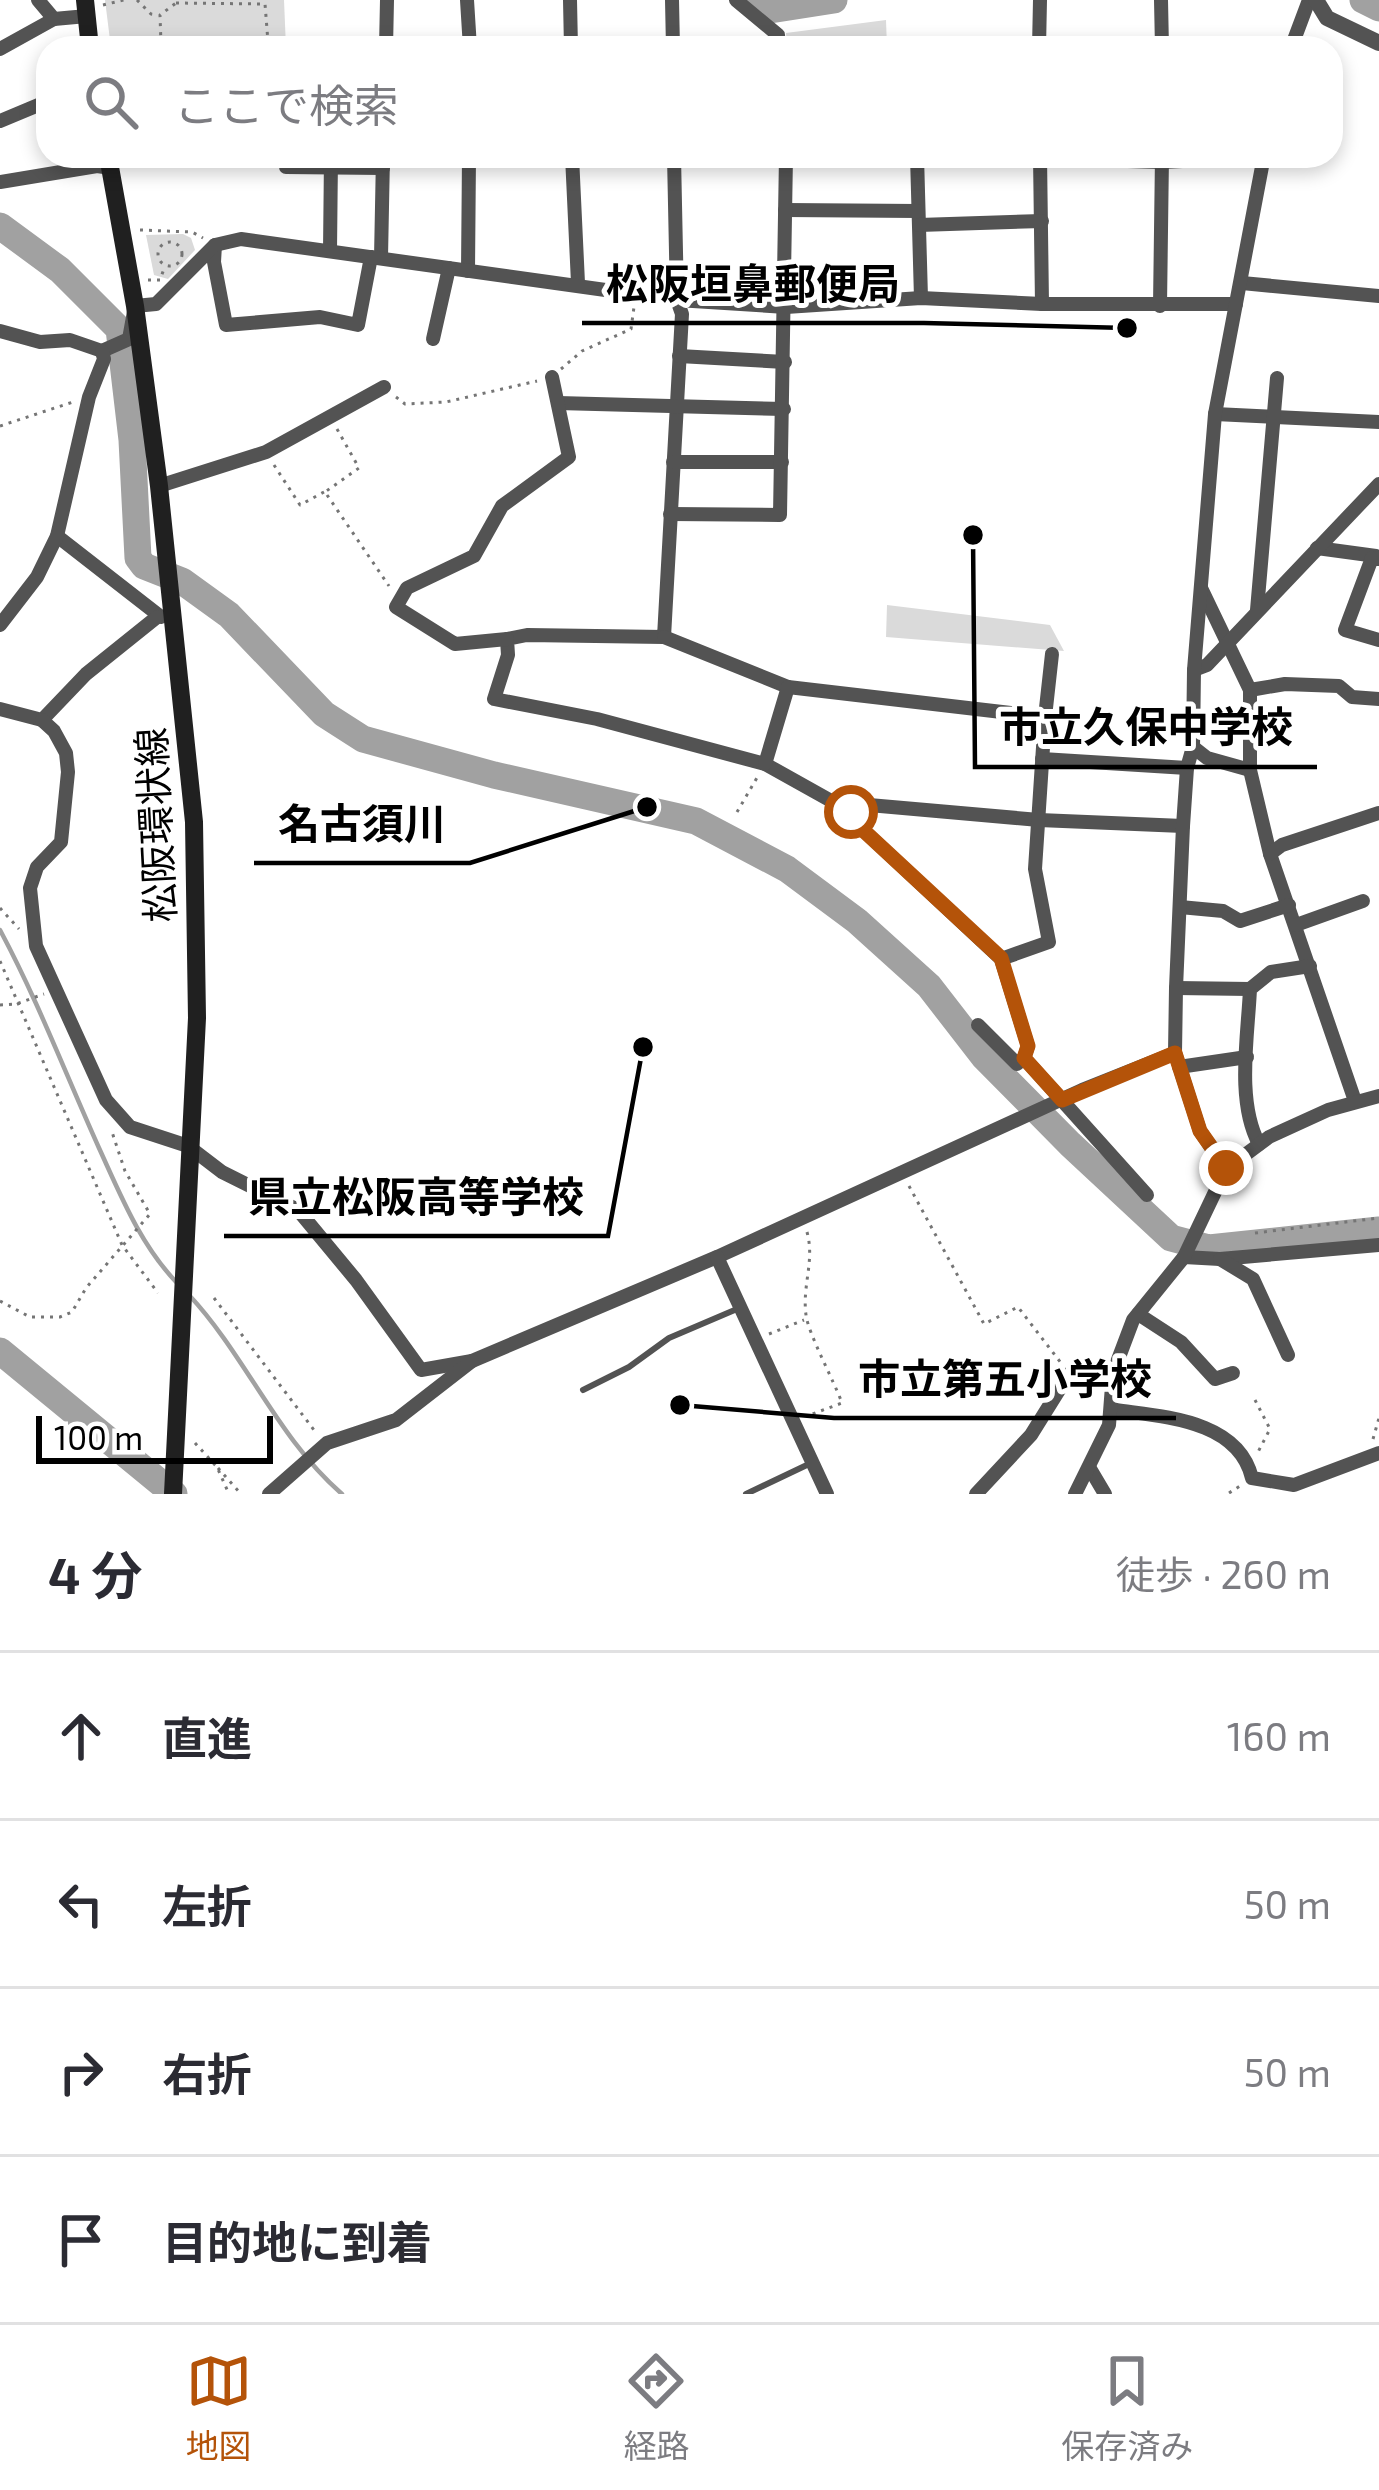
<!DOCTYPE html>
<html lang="ja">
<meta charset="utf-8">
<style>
:root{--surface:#fff;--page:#f7f7f7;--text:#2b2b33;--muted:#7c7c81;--line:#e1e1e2;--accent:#b45309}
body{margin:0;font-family:"Exo 2","Noto Sans JP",sans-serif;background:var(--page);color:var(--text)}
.scale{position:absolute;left:36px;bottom:30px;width:237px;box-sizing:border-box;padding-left:12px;border:6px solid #000;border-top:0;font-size:33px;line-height:42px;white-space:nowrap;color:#000;-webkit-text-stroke:9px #fff;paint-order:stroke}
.stop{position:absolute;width:36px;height:36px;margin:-27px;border:9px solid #b45309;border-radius:50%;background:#fff}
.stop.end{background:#b45309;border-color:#fff;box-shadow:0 3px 12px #0008}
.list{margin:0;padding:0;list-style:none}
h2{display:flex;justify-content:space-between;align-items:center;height:156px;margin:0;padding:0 48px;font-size:51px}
h2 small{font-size:39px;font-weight:400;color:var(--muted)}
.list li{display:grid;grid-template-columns:78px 1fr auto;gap:36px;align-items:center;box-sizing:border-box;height:168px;padding:0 48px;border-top:3px solid var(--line)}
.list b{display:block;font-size:45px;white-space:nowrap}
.list em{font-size:39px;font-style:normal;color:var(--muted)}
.icon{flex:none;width:66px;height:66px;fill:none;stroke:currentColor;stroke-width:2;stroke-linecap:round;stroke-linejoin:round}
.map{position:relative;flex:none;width:1379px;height:1494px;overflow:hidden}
.search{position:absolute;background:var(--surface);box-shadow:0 6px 18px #0003;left:36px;right:36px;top:36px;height:132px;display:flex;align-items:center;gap:30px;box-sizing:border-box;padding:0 42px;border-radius:36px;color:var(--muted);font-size:45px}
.sheet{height:828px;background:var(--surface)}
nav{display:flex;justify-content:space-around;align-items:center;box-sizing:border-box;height:168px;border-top:3px solid var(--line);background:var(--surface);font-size:33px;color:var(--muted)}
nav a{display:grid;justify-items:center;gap:6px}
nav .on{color:var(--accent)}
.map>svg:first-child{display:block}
</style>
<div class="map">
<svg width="1379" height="1494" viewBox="0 0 1379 1494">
<rect width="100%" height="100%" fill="#fff"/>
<g fill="#dadada">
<polygon points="105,0 284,0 286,48 111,48"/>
<polygon points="886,20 887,48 787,48 786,33"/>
<polygon points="183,234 191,238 195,250 168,279 154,275 146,235"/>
<polygon points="887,605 1050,625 1064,651 886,637"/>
</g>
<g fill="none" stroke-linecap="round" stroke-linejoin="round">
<g stroke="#a1a1a1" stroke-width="4.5">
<path d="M0 930C38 1001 66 1075 99 1148 121 1196 140 1244 177 1283"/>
<path d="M189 1295C246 1356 278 1439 342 1494"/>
</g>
<g stroke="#a1a1a1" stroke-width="27">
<polyline points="758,0 770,10 834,0"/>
<polyline points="1363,0 1379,8"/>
<polyline points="0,226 60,270 119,329 132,440 138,558 144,566 182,581 229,615 324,714 363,739 494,775 696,821 787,869 857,921 929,986 984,1057 1070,1144 1171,1238 1209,1248 1379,1230"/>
<polyline points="0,1351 174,1494"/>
</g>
<g stroke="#757575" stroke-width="3" stroke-dasharray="3 6" stroke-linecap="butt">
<polyline points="137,0 151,14 158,15"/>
<polygon points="176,3 265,4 268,42 161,44 160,15"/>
<polyline points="103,5 124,0"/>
<polyline points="140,230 192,232 203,238"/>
<circle cx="170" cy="254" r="12"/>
<polyline points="148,280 160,280 165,266"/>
<polyline points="561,369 582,351 631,329 634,307"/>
<polyline points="396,397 405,404 446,402 537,381"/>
<polyline points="0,426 73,402"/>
<polyline points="337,429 359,468 325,492 389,586"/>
<polyline points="274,465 300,505 324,492"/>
<polyline points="737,812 758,776"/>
<polyline points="0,908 19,929"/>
<polyline points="0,961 122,1245 158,1293"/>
<polyline points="0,1005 16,1004 44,994"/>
<polyline points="909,1186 984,1324 1018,1307 1061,1363"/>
<path d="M807 1232C815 1261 802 1285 806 1315 808 1333 834 1381 842 1403L807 1416"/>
<polyline points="1255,1233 1379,1218"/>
<polyline points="214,1298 317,1434"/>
<polyline points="0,1301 30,1317 60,1317 72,1312 86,1288 150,1214 125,1171 112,1132"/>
<polyline points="769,1334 804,1320"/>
<polyline points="1255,1400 1270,1429 1258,1452"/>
<polyline points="1373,1439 1379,1418"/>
<polyline points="195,1443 217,1467 229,1494"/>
<polyline points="218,1468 241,1494"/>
<polyline points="1229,1493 1240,1486"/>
</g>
<g stroke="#535353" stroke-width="6">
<polyline points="583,1390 629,1367 669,1338 737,1309"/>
<polyline points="746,1494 809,1464"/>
</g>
<g stroke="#535353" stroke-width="14">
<polyline points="38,0 54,19 87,16"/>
<polyline points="467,0 470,48"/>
<polyline points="570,0 571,48"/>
<polyline points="672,0 673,48"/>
<polyline points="736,0 778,35 779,48"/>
<polyline points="1161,0 1162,48"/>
<polyline points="386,48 387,0"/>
<polyline points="1039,48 1040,0"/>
<polyline points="1291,48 1309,0"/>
<polyline points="0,49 54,19"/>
<polyline points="0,121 48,101"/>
<polyline points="572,156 578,283"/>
<polyline points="674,156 677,300 682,314 664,637 527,635 507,639 508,655 494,699 597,719 765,764 851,812 869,805 1039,820 1183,826"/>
<polyline points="917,156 921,298"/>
<polyline points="958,156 1162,162 1264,157"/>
<polyline points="1040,156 1042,304"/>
<polyline points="469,159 849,156"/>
<polyline points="286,167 383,168"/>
<polyline points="0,182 97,166 111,168"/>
<polyline points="785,210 918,211"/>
<polyline points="919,225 1042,221"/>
<polyline points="215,245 214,262 226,325 320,317 358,325 371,257"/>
<polyline points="330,251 331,156"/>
<polyline points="381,258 383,156"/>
<polyline points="468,271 469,156"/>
<polyline points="1242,283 1379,296"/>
<polyline points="1160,306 1162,156"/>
<polyline points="0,331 40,342 70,340 102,351 129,339 135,306 156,304 215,245 241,239 677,300 786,307 921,298 1042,304 1236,304"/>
<polyline points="433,339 449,268"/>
<polyline points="679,356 785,362"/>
<polyline points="558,403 784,409"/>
<polyline points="1215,414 1379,422"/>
<polyline points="673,462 782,462"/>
<polyline points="159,486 266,452 384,387"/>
<polyline points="670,514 780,515 786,156"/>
<polyline points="57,536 161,617"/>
<polyline points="1317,548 1376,556"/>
<polyline points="1379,559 1372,558 1345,630 1379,640"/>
<polyline points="1201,588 1250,690 1250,770 1270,854 1355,1101"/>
<polyline points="1257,610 1277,378"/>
<polyline points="0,625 37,577 57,536 89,397 104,359 102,351"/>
<polyline points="664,637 788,687"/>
<polyline points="507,639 455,644 396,607 407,588 474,556 502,506 569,457 552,377"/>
<polyline points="1194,670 1207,665 1379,484"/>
<polyline points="1250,690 1285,684 1339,686 1352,697 1379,699"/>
<polyline points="0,709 42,720 86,674 157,617"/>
<polyline points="1045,717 1052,654"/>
<polyline points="42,720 54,731 66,753 68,772 61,842 37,867 30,888 36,946 106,1100 130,1127 188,1146 222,1172 298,1210 356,1280 421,1370 472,1361 717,1257 1082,1090 1175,1053"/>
<polyline points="1193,747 1207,758 1250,770"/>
<polyline points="1042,759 1187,768"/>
<polyline points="765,764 788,687 1045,717 1035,869 1049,942 1001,959"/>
<polyline points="851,812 863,830 1001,959 1028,1046 1024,1058 1147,1195"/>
<polyline points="1270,854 1282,845 1379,813"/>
<polyline points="1180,907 1223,911 1240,921 1289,905"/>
<polyline points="1296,925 1363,901"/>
<polyline points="1176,988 1250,989"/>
<polyline points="978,1025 1017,1064 1024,1058"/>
<polyline points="1179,1067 1247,1057"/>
<path d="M1259 1144C1236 1101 1248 1036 1250 989L1271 972 1310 966"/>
<polyline points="1226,1169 1200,1131 1175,1053 1176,988 1183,826 1187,768 1193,747 1194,670 1215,414 1264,156"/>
<polyline points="717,1257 827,1494"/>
<polyline points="1184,1257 1220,1259 1379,1245"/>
<polyline points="1220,1259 1253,1279 1288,1355"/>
<polyline points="1138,1314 1181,1342 1215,1379 1233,1373"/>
<path d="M1116 1410C1164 1417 1238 1420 1252 1478L1294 1485 1379 1453"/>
<polyline points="1089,1467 1105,1494"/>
<polyline points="269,1494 327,1443 396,1420 472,1361"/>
<polyline points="976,1494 1031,1435 1069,1374 1113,1373"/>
<polyline points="1075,1494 1109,1425 1113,1373 1133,1320 1184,1257 1226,1169 1269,1137 1328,1110 1379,1096"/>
</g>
<polyline stroke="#535353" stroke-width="16" points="1316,0 1327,18 1379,43"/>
<g stroke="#202020" stroke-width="18">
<polyline points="85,0 90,48"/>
<polyline points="108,156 135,306 159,486 194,822 197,1018 173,1494"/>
</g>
</g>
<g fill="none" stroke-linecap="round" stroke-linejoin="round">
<polyline stroke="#b45309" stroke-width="15" points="851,812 863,830 1001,958 1028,1046 1024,1058 1062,1100 1175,1053 1200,1131 1226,1168"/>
</g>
<g text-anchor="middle" stroke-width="10" stroke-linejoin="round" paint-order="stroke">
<g font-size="39" fill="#000" stroke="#fff">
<text transform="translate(156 825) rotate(-93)" y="14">松阪環状線</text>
</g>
</g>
<path fill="none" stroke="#000" stroke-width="4.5" d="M1127 328L924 323H582M973 535L975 767H1317M647 807L470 863H254M643 1047L608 1236H224M680 1405L834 1418H1176"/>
<g fill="#000" stroke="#fff" stroke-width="4.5">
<circle cx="1127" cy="328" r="12"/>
<circle cx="973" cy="535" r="12"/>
<circle cx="647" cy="807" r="12"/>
<circle cx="643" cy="1047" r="12"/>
<circle cx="680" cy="1405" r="12"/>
</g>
<g font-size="42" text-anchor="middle" font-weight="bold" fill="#000" stroke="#fff" stroke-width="10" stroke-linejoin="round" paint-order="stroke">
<text x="753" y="299">松阪垣鼻郵便局</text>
<text x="1146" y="742">市立久保中学校</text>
<text x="362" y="839">名古須川</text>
<text x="416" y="1212">県立松阪高等学校</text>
<text x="1005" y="1394">市立第五小学校</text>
</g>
</svg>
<div class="scale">100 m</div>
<div class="stop" style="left:851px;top:812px"></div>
<div class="stop end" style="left:1226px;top:1168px"></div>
<div class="search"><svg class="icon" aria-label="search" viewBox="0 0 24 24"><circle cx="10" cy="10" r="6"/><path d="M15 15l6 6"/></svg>ここで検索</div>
</div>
<section class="sheet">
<h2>4 分<small>徒歩 · 260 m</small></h2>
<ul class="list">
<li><svg class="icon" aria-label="ahead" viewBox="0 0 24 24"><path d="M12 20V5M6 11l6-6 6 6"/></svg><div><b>直進</b></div><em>160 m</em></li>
<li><svg class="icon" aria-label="left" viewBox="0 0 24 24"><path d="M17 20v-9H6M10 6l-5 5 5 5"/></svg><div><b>左折</b></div><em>50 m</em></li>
<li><svg class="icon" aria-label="right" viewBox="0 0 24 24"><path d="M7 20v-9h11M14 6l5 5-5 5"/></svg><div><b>右折</b></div><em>50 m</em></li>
<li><svg class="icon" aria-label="arrive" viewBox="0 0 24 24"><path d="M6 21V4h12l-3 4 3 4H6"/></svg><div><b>目的地に到着</b></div></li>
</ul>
</section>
<nav>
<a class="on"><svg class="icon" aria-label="map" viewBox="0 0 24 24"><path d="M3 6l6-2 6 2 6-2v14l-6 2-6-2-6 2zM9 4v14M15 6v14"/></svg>地図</a>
<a><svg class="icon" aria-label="directions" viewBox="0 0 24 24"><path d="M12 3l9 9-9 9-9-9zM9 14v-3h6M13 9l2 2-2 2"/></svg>経路</a>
<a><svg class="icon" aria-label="saved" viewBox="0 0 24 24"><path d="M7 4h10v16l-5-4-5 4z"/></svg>保存済み</a>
</nav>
